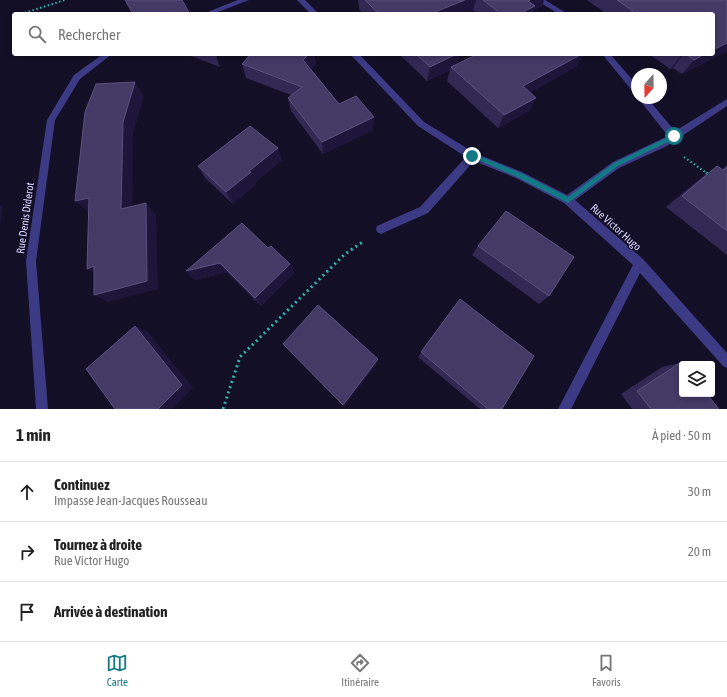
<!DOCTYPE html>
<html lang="fr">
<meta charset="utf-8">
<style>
:root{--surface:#fff;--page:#f2f2f2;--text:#222;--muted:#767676;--line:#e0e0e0;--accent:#137a85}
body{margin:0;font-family:"Asap Condensed",sans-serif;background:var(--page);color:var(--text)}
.controls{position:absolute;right:12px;bottom:12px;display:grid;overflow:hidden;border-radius:4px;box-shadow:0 2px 6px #0003}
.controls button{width:36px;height:36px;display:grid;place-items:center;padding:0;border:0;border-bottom:1px solid var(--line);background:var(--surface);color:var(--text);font:20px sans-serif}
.compass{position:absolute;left:631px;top:68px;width:36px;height:36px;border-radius:50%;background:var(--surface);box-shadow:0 2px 6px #0003;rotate:200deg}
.stop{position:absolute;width:12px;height:12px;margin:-9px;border:3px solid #137a85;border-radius:50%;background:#fff}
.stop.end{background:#137a85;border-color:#fff;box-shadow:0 1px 4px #0008}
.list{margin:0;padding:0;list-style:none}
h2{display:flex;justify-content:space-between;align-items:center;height:52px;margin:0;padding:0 16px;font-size:17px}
h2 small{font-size:13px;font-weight:400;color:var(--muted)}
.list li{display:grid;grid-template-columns:26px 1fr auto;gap:12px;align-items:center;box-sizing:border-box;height:60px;padding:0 16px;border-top:1px solid var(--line)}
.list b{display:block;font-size:15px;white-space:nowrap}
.list p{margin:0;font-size:13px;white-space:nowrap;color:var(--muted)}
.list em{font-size:13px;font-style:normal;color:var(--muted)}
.icon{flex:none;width:22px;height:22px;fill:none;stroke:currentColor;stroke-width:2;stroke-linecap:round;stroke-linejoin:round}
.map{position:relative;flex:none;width:727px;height:409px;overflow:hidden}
.search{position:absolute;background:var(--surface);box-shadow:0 2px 6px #0003;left:12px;right:12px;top:12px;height:44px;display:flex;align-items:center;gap:10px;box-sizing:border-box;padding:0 14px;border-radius:4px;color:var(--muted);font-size:15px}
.sheet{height:232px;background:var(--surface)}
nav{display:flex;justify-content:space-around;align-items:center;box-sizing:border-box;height:56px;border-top:1px solid var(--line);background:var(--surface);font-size:11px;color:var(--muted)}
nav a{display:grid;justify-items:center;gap:2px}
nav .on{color:var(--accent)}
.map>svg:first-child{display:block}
</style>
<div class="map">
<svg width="727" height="409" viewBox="0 0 727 409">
<rect width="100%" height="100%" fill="#130f26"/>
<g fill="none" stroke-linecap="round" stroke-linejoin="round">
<g stroke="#2fb8b0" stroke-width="2" stroke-dasharray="1.5 2.5" stroke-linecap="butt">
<polyline points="21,14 65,0"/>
<polyline points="684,157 708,174"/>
</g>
<g stroke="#2fb8b0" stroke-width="3" stroke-dasharray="2 3.5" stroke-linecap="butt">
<polyline points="706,173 709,175"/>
<polyline points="223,409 240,357 345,254 364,241"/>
</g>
<g fill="#3d3a85" fill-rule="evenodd">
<polygon points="238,0 249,0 213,14 202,14"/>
<polygon points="297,0 305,0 319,14 311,14"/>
<polygon points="536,0 545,0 568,14 559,14"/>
<polygon points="103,54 112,54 80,79 55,120 36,261 48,409 36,409 26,261 47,120 74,75"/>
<polygon points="350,54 359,54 424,122 475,153 522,172 567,195 613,162 668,136 638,98 647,98 675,131 727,99 727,106 667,146 619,168 575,200 643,259 727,353 727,368 723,366 640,273 571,409 558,409 633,265 564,203 516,178 474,161 428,213 385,232 381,234 377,232 376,229 377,226 420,207 466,157 418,126"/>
<polygon points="602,54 610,54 637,85 637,94 634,93"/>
</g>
</g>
<g fill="#312854">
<polygon points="358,0 544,0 542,6 534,10 532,14 478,14 473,10 464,14 364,14 359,9"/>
<polygon points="587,0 727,0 727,51 682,74 673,68 670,69 649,54 713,54 713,14 607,14"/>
<polygon points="186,54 215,54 220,67"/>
<polygon points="251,54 314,54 316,64 311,69 339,104 373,130 323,154 291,111 288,98 291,95 246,78 242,64"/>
<polygon points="399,54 460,54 457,64 577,66 530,92 536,98 529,111 498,128 447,81 450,70 427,81"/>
<polygon points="282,160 255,182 256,184 233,204 205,178 198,166"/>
<polygon points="727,165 727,255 666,207 701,178 717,166 722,170"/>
<polygon points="478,246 549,296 539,304 472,255"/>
<polygon points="268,248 290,264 294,273 261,306 227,272 195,280 186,271"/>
<polygon points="460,299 502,409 480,409 418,357"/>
<polygon points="680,363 719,409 632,409 621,394 662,367"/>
</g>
<g fill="#1d163a">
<polygon points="465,0 476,0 473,10 464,14 430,14"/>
<polygon points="530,0 544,0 542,6 534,10 532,14 519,14 528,1"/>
<polygon points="727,43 727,51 682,74 694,60 705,54 713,54 713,50"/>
<polygon points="309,54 314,54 316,64 306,75 303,60"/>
<polygon points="457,54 460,54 457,67 451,67 450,70 427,81 430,67"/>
<polygon points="582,54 584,54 577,66 517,100 523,86"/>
<polygon points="684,54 673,68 670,69 682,55"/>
<polygon points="135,82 144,96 133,134 132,219 121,209 123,122"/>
<polygon points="536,98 529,111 498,128 504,115"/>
<polygon points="374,117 373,130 323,154 322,142"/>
<polygon points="278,148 282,160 255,182 256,184 233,204 226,192 249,171"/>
<polygon points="89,198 102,209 88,212 75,201"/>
<polygon points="146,203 156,214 158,289 108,302 94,295"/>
<polygon points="0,205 3,207 0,227"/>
<polygon points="220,263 227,272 195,280 186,271"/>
<polygon points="290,264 294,273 261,306 255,298"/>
<polygon points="94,266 101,277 87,269"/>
<polygon points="135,326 148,332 193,388 172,409 158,409"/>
<polygon points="378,359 377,364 344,407 343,405"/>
</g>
<g fill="#433a66" stroke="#5a527e">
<polygon points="125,0 182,0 190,14 133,14"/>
<polygon points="365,0 465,0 430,14 379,14"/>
<polygon points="483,0 530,0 528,1 535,6 519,14 501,14"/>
<polygon points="617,0 727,0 727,43 713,50 713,14 634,14 631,12 633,11"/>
<polygon points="251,54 309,54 303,60 339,104 356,96 374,117 322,142 288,98 302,87 242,64"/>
<polygon points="416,54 457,54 430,67"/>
<polygon points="478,54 582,54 523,86 536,98 504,115 451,67"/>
<polygon points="686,54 705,54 694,60"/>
<polygon points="135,82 123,122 121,209 146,203 147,281 94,295 94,266 87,269 89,198 75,201 85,112 96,84"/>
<polygon points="250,126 278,148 249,171 251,172 226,192 198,166"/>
<polygon points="717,166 723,170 727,167 727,231 682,196"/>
<polygon points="506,211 574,257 549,296 478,246"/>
<polygon points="242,223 268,248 271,246 290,264 255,298 220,263 186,271"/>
<polygon points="460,299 534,356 502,409 488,409 421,352"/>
<polygon points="318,305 378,359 343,405 283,344"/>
<polygon points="135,326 182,385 158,409 115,409 86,369"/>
<polygon points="680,363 682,364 682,394 707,394 719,409 651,409 637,391"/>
</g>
<polygon fill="#137a85" points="674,134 677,136 676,138 618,166 568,203 517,177 469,156 472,153 521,173 568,197 614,163"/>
<g text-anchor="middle" stroke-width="3" stroke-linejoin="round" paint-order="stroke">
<g font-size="11" fill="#d9d4ff" stroke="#130f26">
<text transform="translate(25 218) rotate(-82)" y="4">Rue Denis Diderot</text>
<text transform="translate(616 227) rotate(42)" y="4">Rue Victor Hugo</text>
</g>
</g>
</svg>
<div class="controls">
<button><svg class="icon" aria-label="layers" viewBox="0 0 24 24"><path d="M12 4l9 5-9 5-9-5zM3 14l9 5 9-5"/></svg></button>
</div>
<svg class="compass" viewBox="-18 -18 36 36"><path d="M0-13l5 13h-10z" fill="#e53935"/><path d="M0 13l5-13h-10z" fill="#767676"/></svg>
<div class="stop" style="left:674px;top:136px"></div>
<div class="stop end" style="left:472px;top:156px"></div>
<div class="search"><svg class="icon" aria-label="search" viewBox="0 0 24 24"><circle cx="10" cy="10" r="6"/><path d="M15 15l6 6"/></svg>Rechercher</div>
</div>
<section class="sheet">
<h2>1 min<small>À pied · 50 m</small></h2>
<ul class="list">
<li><svg class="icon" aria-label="ahead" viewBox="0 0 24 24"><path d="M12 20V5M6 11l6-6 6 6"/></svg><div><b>Continuez</b><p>Impasse Jean-Jacques Rousseau</p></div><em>30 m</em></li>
<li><svg class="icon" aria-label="right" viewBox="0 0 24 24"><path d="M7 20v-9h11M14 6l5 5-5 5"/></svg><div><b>Tournez à droite</b><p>Rue Victor Hugo</p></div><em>20 m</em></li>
<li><svg class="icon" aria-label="arrive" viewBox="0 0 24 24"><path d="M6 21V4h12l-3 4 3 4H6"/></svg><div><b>Arrivée à destination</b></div></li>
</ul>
</section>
<nav>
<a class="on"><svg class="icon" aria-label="map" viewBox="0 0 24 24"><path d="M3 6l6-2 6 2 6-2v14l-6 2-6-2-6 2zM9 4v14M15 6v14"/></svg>Carte</a>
<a><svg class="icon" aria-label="directions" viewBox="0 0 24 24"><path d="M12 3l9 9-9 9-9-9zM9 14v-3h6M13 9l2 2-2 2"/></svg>Itinéraire</a>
<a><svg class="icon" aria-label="saved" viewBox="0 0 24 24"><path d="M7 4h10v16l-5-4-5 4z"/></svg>Favoris</a>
</nav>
